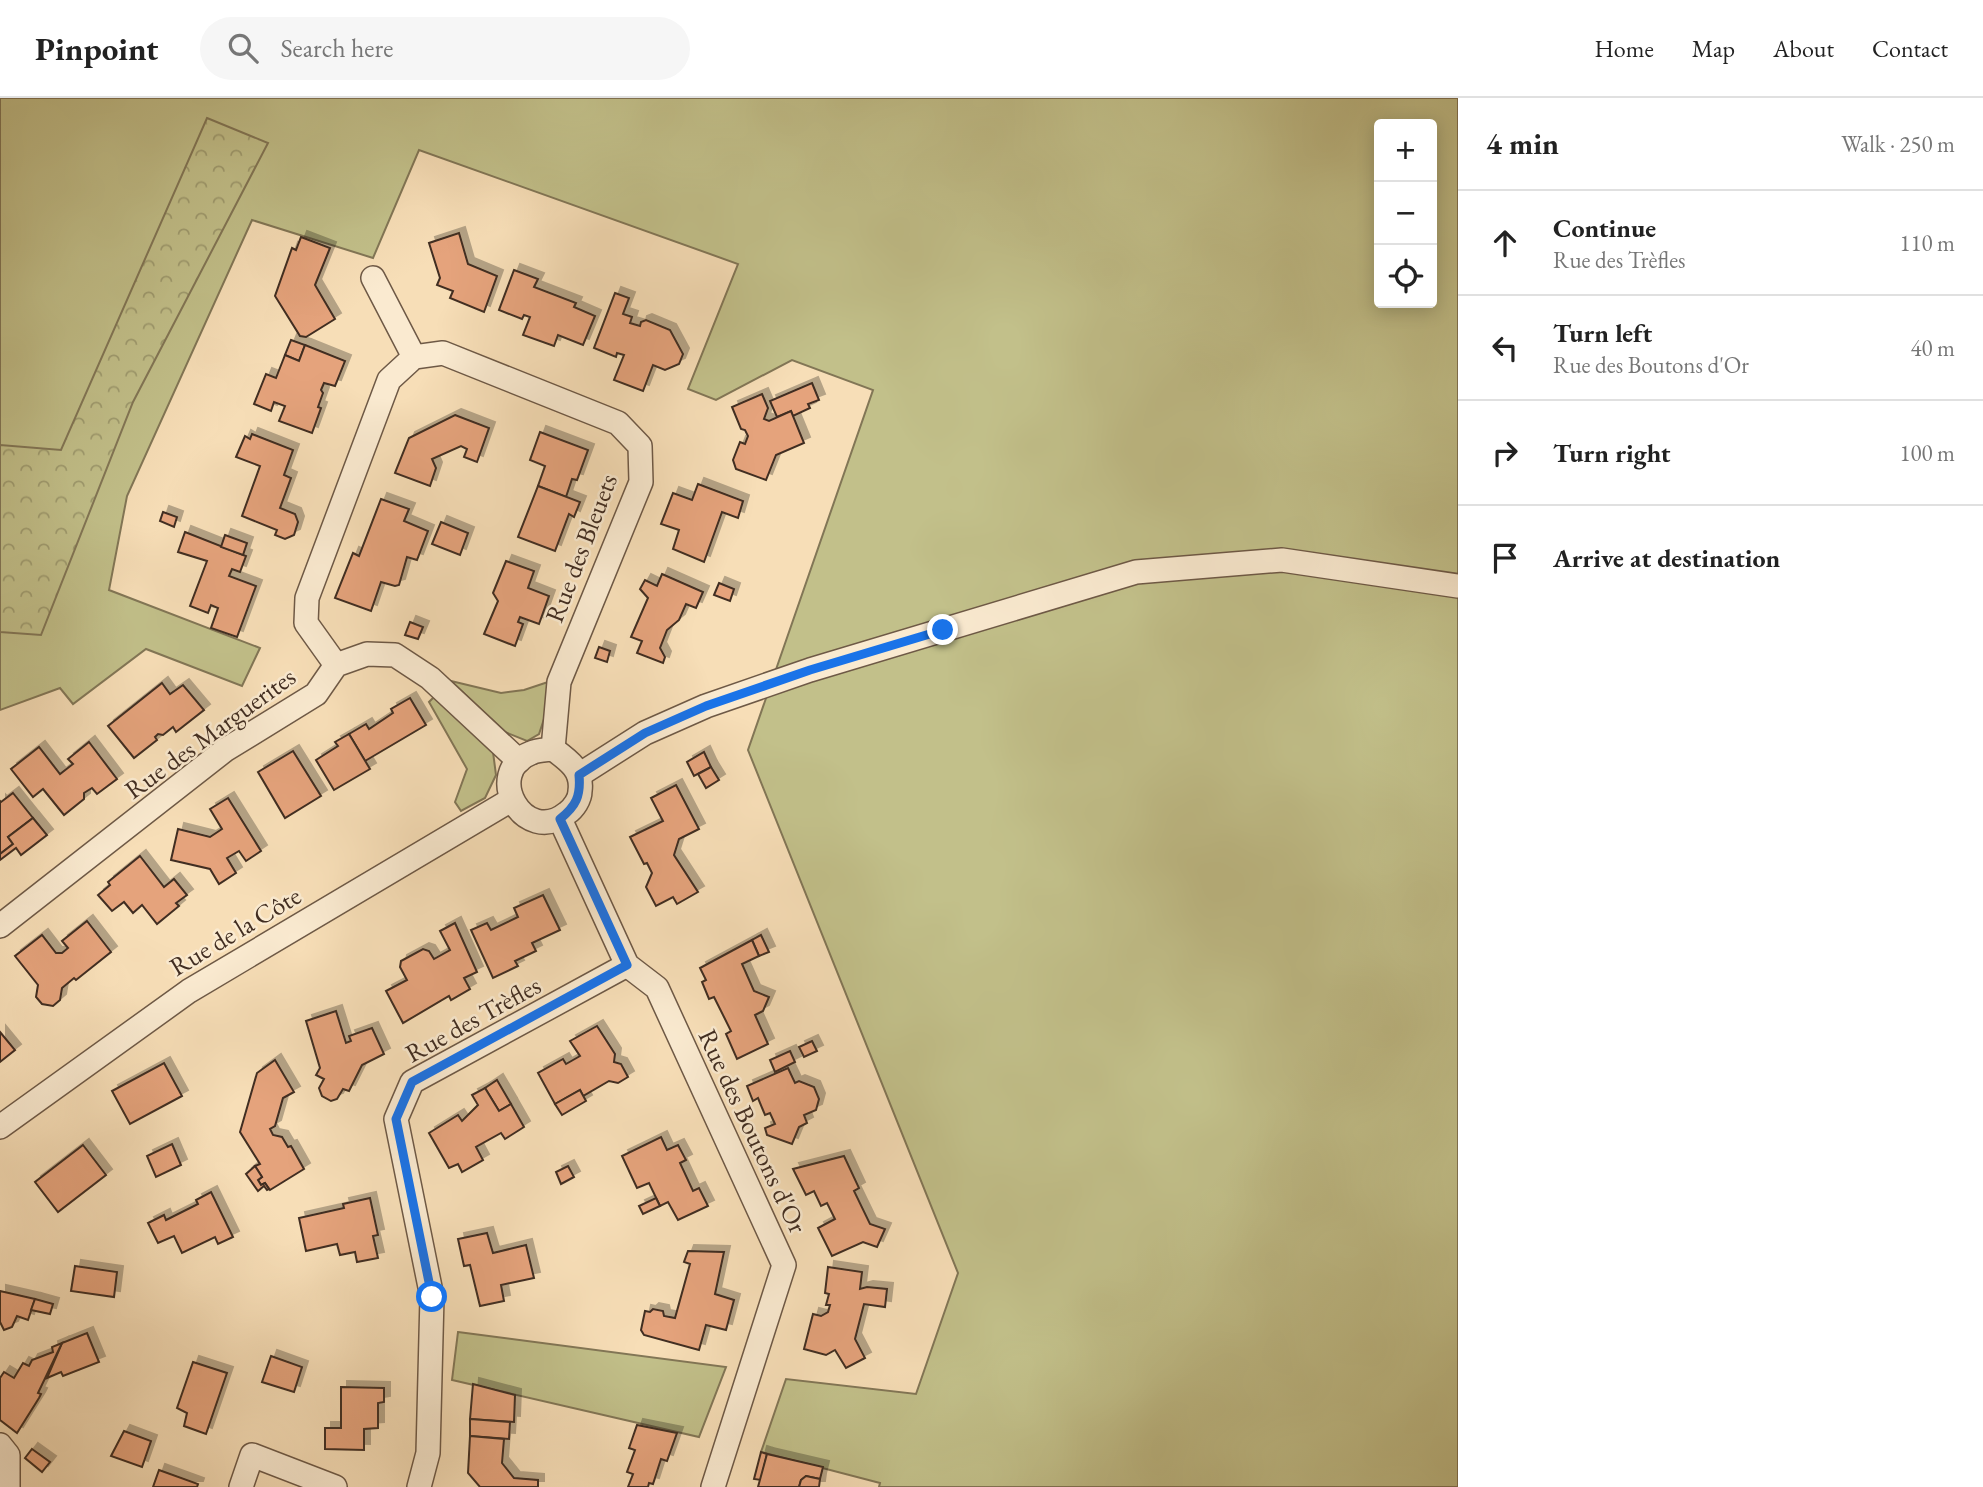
<!DOCTYPE html>
<meta charset="utf-8">
<style>
:root{--surface:#fff;--page:#f6f6f6;--text:#222;--muted:#767676;--line:#e0e0e0}
body{margin:0;font-family:"EB Garamond",serif;background:var(--page);color:var(--text)}
.controls{position:absolute;right:21px;top:21px;display:grid;overflow:hidden;border-radius:7px;box-shadow:0 4px 18px #0003}
.controls button{width:63px;height:63px;display:grid;place-items:center;padding:0;border:0;border-bottom:2px solid var(--line);background:var(--surface);color:var(--text);font:35px sans-serif}
.stop{position:absolute;width:21px;height:21px;margin:-16px;border:5px solid #1a73e8;border-radius:50%;background:#fff}
.stop.end{background:#1a73e8;border-color:#fff;box-shadow:0 2px 7px #0008}
.list{margin:0;padding:0;list-style:none}
h2{display:flex;justify-content:space-between;align-items:center;height:91px;margin:0;padding:0 28px;font-size:30px}
h2 small{font-size:23px;font-weight:400;color:var(--muted)}
.list li{display:grid;grid-template-columns:46px 1fr auto;gap:21px;align-items:center;box-sizing:border-box;height:105px;padding:0 28px;border-top:2px solid var(--line)}
.list b{display:block;font-size:26px;white-space:nowrap}
.list p{margin:0;font-size:23px;white-space:nowrap;color:var(--muted)}
.list em{font-size:23px;font-style:normal;color:var(--muted)}
.icon{flex:none;width:38px;height:38px;fill:none;stroke:currentColor;stroke-width:2;stroke-linecap:round;stroke-linejoin:round}
.map{position:relative;flex:none;width:1458px;height:1389px;overflow:hidden}
header{display:flex;align-items:center;gap:42px;box-sizing:border-box;height:98px;padding:0 35px;background:var(--surface);border-bottom:2px solid var(--line)}
header strong{font-size:33px}
nav{display:flex;gap:38px;margin-inline-start:auto;font-size:24px}
.search{width:490px;height:63px;background:var(--page);display:flex;align-items:center;gap:18px;box-sizing:border-box;padding:0 24px;border-radius:38px;color:var(--muted);font-size:26px}
main{display:flex}
aside{flex:1;background:var(--surface)}
.map>svg:first-child{display:block}
</style>
<header>
<strong>Pinpoint</strong>
<div class="search"><svg class="icon" aria-label="search" viewBox="0 0 24 24"><circle cx="10" cy="10" r="6"/><path d="M15 15l6 6"/></svg>Search here</div>
<nav><a>Home</a><a>Map</a><a>About</a><a>Contact</a></nav>
</header>
<main>
<div class="map">
<svg width="1458" height="1389" viewBox="0 0 1458 1389">
<defs>
<pattern id="forest-crowns" width="20" height="18" patternUnits="userSpaceOnUse" patternTransform="scale(1.75)"><rect width="20" height="18" fill="#c2c08a"/><path d="M2 6a3 3 0 1 1 6 0M12 15a3 3 0 1 1 6 0" fill="none" stroke="#9f9c70"/></pattern>
<filter id="shadow"><feDropShadow dx="6" dy="-6" stdDeviation="0" flood-color="#0004"/></filter>
</defs>
<rect width="100%" height="100%" fill="#f7deb7"/>
<filter id="stains"><feTurbulence type="fractalNoise" baseFrequency=".00286" numOctaves="4"/><feColorMatrix values="0 0 0 0 .2 0 0 0 0 .09 0 0 0 0 .02 0 0 0 .5 -.17"/></filter>
<radialGradient id="worn" r=".72"><stop offset=".6" stop-color="#630" stop-opacity="0"/><stop offset="1" stop-color="#630" stop-opacity=".3"/></radialGradient>
<g fill="#c2c08a" stroke="#827656" stroke-width="2" fill-rule="evenodd">
<path d="M0 0H1458V1389H879L880 1385 761 1354 786 1281 916 1296 958 1175 748 652 873 292 792 262 716 302 688 291 738 166 419 52 373 160 252 122 127 398 109 492 260 550 242 588 146 551 73 606 60 590 0 612ZM1379 26H1432V205H1379Z"/>
<polygon points="451,583 501,595 524,592 551,583 545,618 539,636 527,643 505,634"/>
<polygon points="435,598 493,654 496,677 485,700 461,713 455,704 467,671 429,604"/>
<polygon points="458,1234 726,1269 699,1339 452,1282"/>
</g>
<polygon fill="url(#forest-crowns)" stroke="#827656" stroke-width="2" points="207,20 268,45 133,304 41,537 0,534 0,347 61,352"/>
<g fill="#e5a37b" stroke="#412d21" stroke-width="2" filter="url(#shadow)">
<polygon points="459,135 468,166 497,178 484,214 450,200 453,193 437,187 440,180 429,145"/>
<polygon points="301,139 330,150 315,187 335,221 306,239 300,238 275,198 292,150 296,152"/>
<polygon points="514,172 538,181 534,189 576,205 574,209 595,218 583,247 558,237 554,248 523,237 530,219 524,217 522,221 499,212"/>
<polygon points="615,195 629,200 623,216 632,219 630,225 640,228 641,224 646,222 670,232 683,256 679,266 665,272 653,267 643,293 614,282 624,257 617,255 616,259 594,250"/>
<polygon points="291,242 305,247 299,263 285,257"/>
<polygon points="305,247 345,263 335,288 324,285 321,292 323,295 318,309 321,310 312,335 279,323 285,308 274,304 271,313 254,306 266,276 276,280 285,257 299,263"/>
<polygon points="812,285 819,302 808,306 810,310 793,318 791,313 777,319 770,303"/>
<polygon points="762,296 768,310 764,321 769,323 791,313 804,345 776,357 766,382 736,371 733,362 740,344 745,346 748,338 745,332 741,331 732,309"/>
<polygon points="455,317 489,330 477,364 464,359 467,351 461,348 432,361 436,370 430,388 395,375 409,340"/>
<polygon points="540,334 588,352 577,382 572,381 566,399 538,388 545,368 530,362"/>
<polygon points="252,336 293,352 284,377 291,380 280,410 295,416 298,424 294,437 285,441 275,437 277,432 242,418 260,368 236,359 245,338 250,341"/>
<polygon points="698,386 743,403 738,420 722,414 704,464 673,451 679,432 661,426 673,395 692,402"/>
<polygon points="538,388 580,404 574,419 569,416 555,453 518,439"/>
<polygon points="381,401 409,411 404,423 428,433 417,462 407,459 399,487 395,488 381,484 371,513 335,500 353,455 359,458"/>
<polygon points="163,414 177,419 174,429 160,423"/>
<polygon points="441,424 468,435 460,457 432,446"/>
<polygon points="185,434 246,458 240,474 232,471 229,478 256,488 237,539 211,530 218,510 211,507 208,515 190,508 207,463 178,454"/>
<polygon points="225,437 247,445 243,457 221,449"/>
<polygon points="506,463 534,473 528,490 549,498 539,526 520,519 518,524 523,526 515,548 484,536 498,503 493,495"/>
<polygon points="662,476 703,494 696,510 686,506 679,522 667,532 660,550 665,559 663,565 637,555 642,543 631,539 648,500 640,491 645,482 657,488"/>
<polygon points="719,485 734,491 730,503 714,497"/>
<polygon points="410,524 423,529 418,541 405,537"/>
<polygon points="599,549 610,553 607,564 595,560"/>
<polygon points="162,585 170,596 183,587 204,612 176,634 173,629 163,637 158,636 155,639 157,642 134,660 108,628"/>
<polygon points="410,600 426,627 365,663 349,636 366,626 369,631 393,615 391,611"/>
<polygon points="349,636 370,671 334,692 316,662 338,648 335,644"/>
<polygon points="89,644 117,681 97,696 92,690 84,695 84,701 64,717 43,691 33,699 11,671 39,649 60,676 73,666 68,661"/>
<polygon points="293,653 321,698 285,720 258,674"/>
<polygon points="704,654 711,669 694,678 687,664"/>
<polygon points="711,669 719,682 706,690 698,676"/>
<polygon points="676,687 699,731 679,741 674,757 698,794 677,806 673,799 656,808 646,789 652,775 647,765 644,766 630,739 663,723 651,700"/>
<polygon points="13,695 33,720 8,739 13,746 0,756 0,703 1,704"/>
<polygon points="228,700 261,753 246,763 239,753 227,760 236,775 219,786 210,771 171,762 178,731 210,739 222,731 210,711"/>
<polygon points="33,720 47,737 21,757 16,750 0,762 0,756 13,746 8,739"/>
<polygon points="140,758 164,789 174,781 187,797 176,805 179,808 157,826 142,807 133,815 124,804 112,813 98,797 110,787 108,784"/>
<polygon points="543,797 560,832 532,845 536,853 515,863 518,868 493,880 471,832 487,825 491,832 518,819 514,810"/>
<polygon points="87,823 111,854 76,882 74,880 62,890 60,902 53,908 42,906 36,899 38,887 15,858 42,837 56,855 62,855 68,850 62,843"/>
<polygon points="455,825 477,874 464,880 470,891 451,902 449,898 403,925 386,893 407,882 400,869 401,863 423,851 429,853 434,861 450,852 440,833"/>
<polygon points="761,837 769,854 759,858 752,842"/>
<polygon points="752,842 759,858 742,866 754,893 769,899 763,913 755,917 768,946 737,961 726,936 731,933 714,899 709,901 702,884 706,882 700,870"/>
<polygon points="336,913 346,945 351,943 349,938 372,930 384,956 362,967 349,993 343,991 337,1001 331,1003 322,998 319,990 324,981 316,977 320,970 306,923"/>
<polygon points="597,928 615,956 614,964 621,966 628,979 618,985 609,983 583,998 580,992 555,1006 538,975 563,961 566,966 580,958 570,943"/>
<polygon points="0,934 15,952 0,964"/>
<polygon points="812,943 817,953 804,959 799,949"/>
<polygon points="790,953 795,964 775,974 770,962"/>
<polygon points="275,962 294,994 283,1000 275,1028 270,1031 273,1037 282,1039 288,1049 291,1048 304,1071 270,1092 265,1085 261,1087 258,1082 262,1079 255,1068 260,1066 240,1034 257,975"/>
<polygon points="164,965 182,998 130,1026 112,993"/>
<polygon points="788,970 795,985 799,983 814,989 819,1001 816,1012 804,1017 807,1025 799,1029 792,1046 767,1037 765,1030 775,1026 770,1015 765,1017 758,1000 753,1003 747,988"/>
<polygon points="497,982 511,1006 499,1013 485,990"/>
<polygon points="485,990 499,1013 511,1006 524,1029 505,1041 501,1035 476,1049 483,1062 462,1074 458,1066 449,1070 429,1035 458,1017 462,1023 478,1007 472,997"/>
<polygon points="580,992 586,1003 562,1017 555,1006"/>
<polygon points="661,1039 667,1052 678,1047 686,1062 680,1065 693,1093 699,1090 708,1108 678,1122 668,1104 660,1108 649,1085 637,1090 622,1058"/>
<polygon points="172,1046 181,1067 156,1079 147,1058"/>
<polygon points="83,1047 106,1077 58,1114 35,1084"/>
<polygon points="844,1058 859,1090 854,1093 870,1126 885,1131 877,1149 863,1144 832,1158 818,1130 835,1121 827,1105 821,1108 814,1093 806,1097 793,1071"/>
<polygon points="255,1068 262,1079 258,1082 261,1087 265,1085 269,1091 267,1092 264,1088 258,1093 246,1076"/>
<polygon points="568,1068 574,1079 561,1086 556,1074"/>
<polygon points="211,1094 233,1139 218,1146 215,1139 182,1155 174,1138 158,1145 148,1125 164,1117 166,1122 198,1106 196,1102"/>
<polygon points="370,1100 378,1137 373,1138 378,1160 357,1164 355,1154 340,1157 337,1146 306,1153 299,1120 344,1110 343,1106"/>
<polygon points="656,1100 660,1108 643,1116 639,1108"/>
<polygon points="487,1135 493,1155 526,1147 534,1180 501,1187 504,1203 480,1208 470,1167 464,1168 458,1141"/>
<polygon points="688,1153 724,1154 715,1196 734,1202 726,1232 706,1227 699,1252 644,1237 641,1232 645,1213 650,1214 653,1211 663,1213 664,1218 675,1220 690,1166 684,1164"/>
<polygon points="75,1168 117,1174 114,1199 71,1193"/>
<polygon points="828,1169 862,1174 860,1191 867,1189 887,1191 885,1209 864,1206 855,1241 865,1260 846,1270 835,1252 826,1257 804,1251 813,1216 821,1218 828,1214 830,1207 826,1207 829,1196 825,1195"/>
<polygon points="0,1193 35,1201 28,1222 17,1218 12,1229 4,1232 0,1224"/>
<polygon points="35,1201 53,1206 50,1216 31,1212"/>
<polygon points="87,1235 99,1264 63,1278 61,1274 47,1280 62,1245"/>
<polygon points="62,1245 38,1295 41,1296 39,1300 17,1335 0,1322 0,1280 4,1274 14,1280 23,1265 29,1268 32,1262 53,1254 52,1249"/>
<polygon points="271,1258 302,1269 294,1294 262,1284"/>
<polygon points="193,1264 227,1275 206,1336 184,1328 187,1315 177,1310"/>
<polygon points="473,1286 515,1297 514,1324 470,1321"/>
<polygon points="341,1289 384,1290 384,1304 378,1305 378,1330 364,1331 364,1352 325,1351 325,1330 341,1330"/>
<polygon points="470,1321 510,1324 509,1341 470,1338"/>
<polygon points="637,1327 677,1335 667,1363 661,1361 653,1386 649,1385 648,1389 628,1389 633,1376 627,1374 635,1352 629,1350"/>
<polygon points="124,1333 151,1343 142,1369 111,1358"/>
<polygon points="470,1338 504,1341 502,1365 514,1380 538,1382 538,1389 480,1389 468,1375"/>
<polygon points="32,1351 50,1364 42,1374 25,1360"/>
<polygon points="761,1354 767,1356 761,1382 754,1381"/>
<polygon points="767,1356 823,1369 820,1381 806,1378 801,1382 799,1389 758,1389"/>
<polygon points="159,1372 198,1386 197,1389 153,1389"/>
<polygon points="806,1378 820,1381 819,1389 799,1389 801,1382"/>
</g>
<g fill="none" stroke-linecap="round" stroke-linejoin="round">
<defs>
<g id="street">
<polyline points="373,180 414,259"/>
<polyline points="336,567 306,525 307,500 389,282 414,259 443,255 618,325 640,348 641,384 559,584 553,651"/>
<path d="M553 651C568 662 583 672 580 693 580 701 574 710 567 715 524 750 482 674 531 655 537 652 546 652 553 651Z"/>
<polyline points="579,677 645,635 706,608 810,572 1136,474 1282,462 1458,488"/>
<polyline points="560,721 627,867 657,890 784,1167 713,1389"/>
<polyline points="0,828 225,652 316,596 336,567 367,556 395,557 430,580 519,663"/>
<polyline points="0,1029 189,893 511,702"/>
<polyline points="0,1347 8,1357 8,1389"/>
<polyline points="241,1389 252,1357 335,1389"/>
<polyline points="419,1389 428,1355 432,1199 396,1021 412,984 627,867"/>
</g>
</defs>
<use href="#street" stroke="#6e5946" stroke-width="26"/>
<use href="#street" stroke="#faead0" stroke-width="23"/>
</g>
<g fill="none" stroke-linecap="round" stroke-linejoin="round">
<path stroke="#1a73e8" stroke-width="9" d="M432 1199 396 1021 412 984 627 867 560 721C576 708 581 698 579 677L645 635 706 608 810 572 943 532"/>
</g>
<g text-anchor="middle" stroke-width="5" stroke-linejoin="round" paint-order="stroke">
<g font-size="26" fill="#412d21" stroke="#faead0">
<text transform="translate(581 450) rotate(-69)" y="9">Rue des Bleuets</text>
<text transform="translate(210 635) rotate(-36)" y="9">Rue des Marguerites</text>
<text transform="translate(235 833) rotate(-31)" y="9">Rue de la Côte</text>
<text transform="translate(473 921) rotate(-29)" y="9">Rue des Trèfles</text>
<text transform="translate(753 1033) rotate(65)" y="9">Rue des Boutons d'Or</text>
</g>
</g>
<rect width="100%" height="100%" filter="url(#stains)"/>
<rect width="100%" height="100%" fill="url(#worn)"/>
</svg>
<div class="controls">
<button>+</button>
<button>−</button>
<button><svg class="icon" aria-label="locate" viewBox="0 0 24 24"><circle cx="12" cy="12" r="6"/><path d="M12 2v4M12 18v4M2 12h4M18 12h4"/></svg></button>
</div>
<div class="stop" style="left:432px;top:1199px"></div>
<div class="stop end" style="left:943px;top:532px"></div>
</div>
<aside>
<h2>4 min<small>Walk · 250 m</small></h2>
<ul class="list">
<li><svg class="icon" aria-label="ahead" viewBox="0 0 24 24"><path d="M12 20V5M6 11l6-6 6 6"/></svg><div><b>Continue</b><p>Rue des Trèfles</p></div><em>110 m</em></li>
<li><svg class="icon" aria-label="left" viewBox="0 0 24 24"><path d="M17 20v-9H6M10 6l-5 5 5 5"/></svg><div><b>Turn left</b><p>Rue des Boutons d'Or</p></div><em>40 m</em></li>
<li><svg class="icon" aria-label="right" viewBox="0 0 24 24"><path d="M7 20v-9h11M14 6l5 5-5 5"/></svg><div><b>Turn right</b></div><em>100 m</em></li>
<li><svg class="icon" aria-label="arrive" viewBox="0 0 24 24"><path d="M6 21V4h12l-3 4 3 4H6"/></svg><div><b>Arrive at destination</b></div></li>
</ul>
</aside>
</main>
